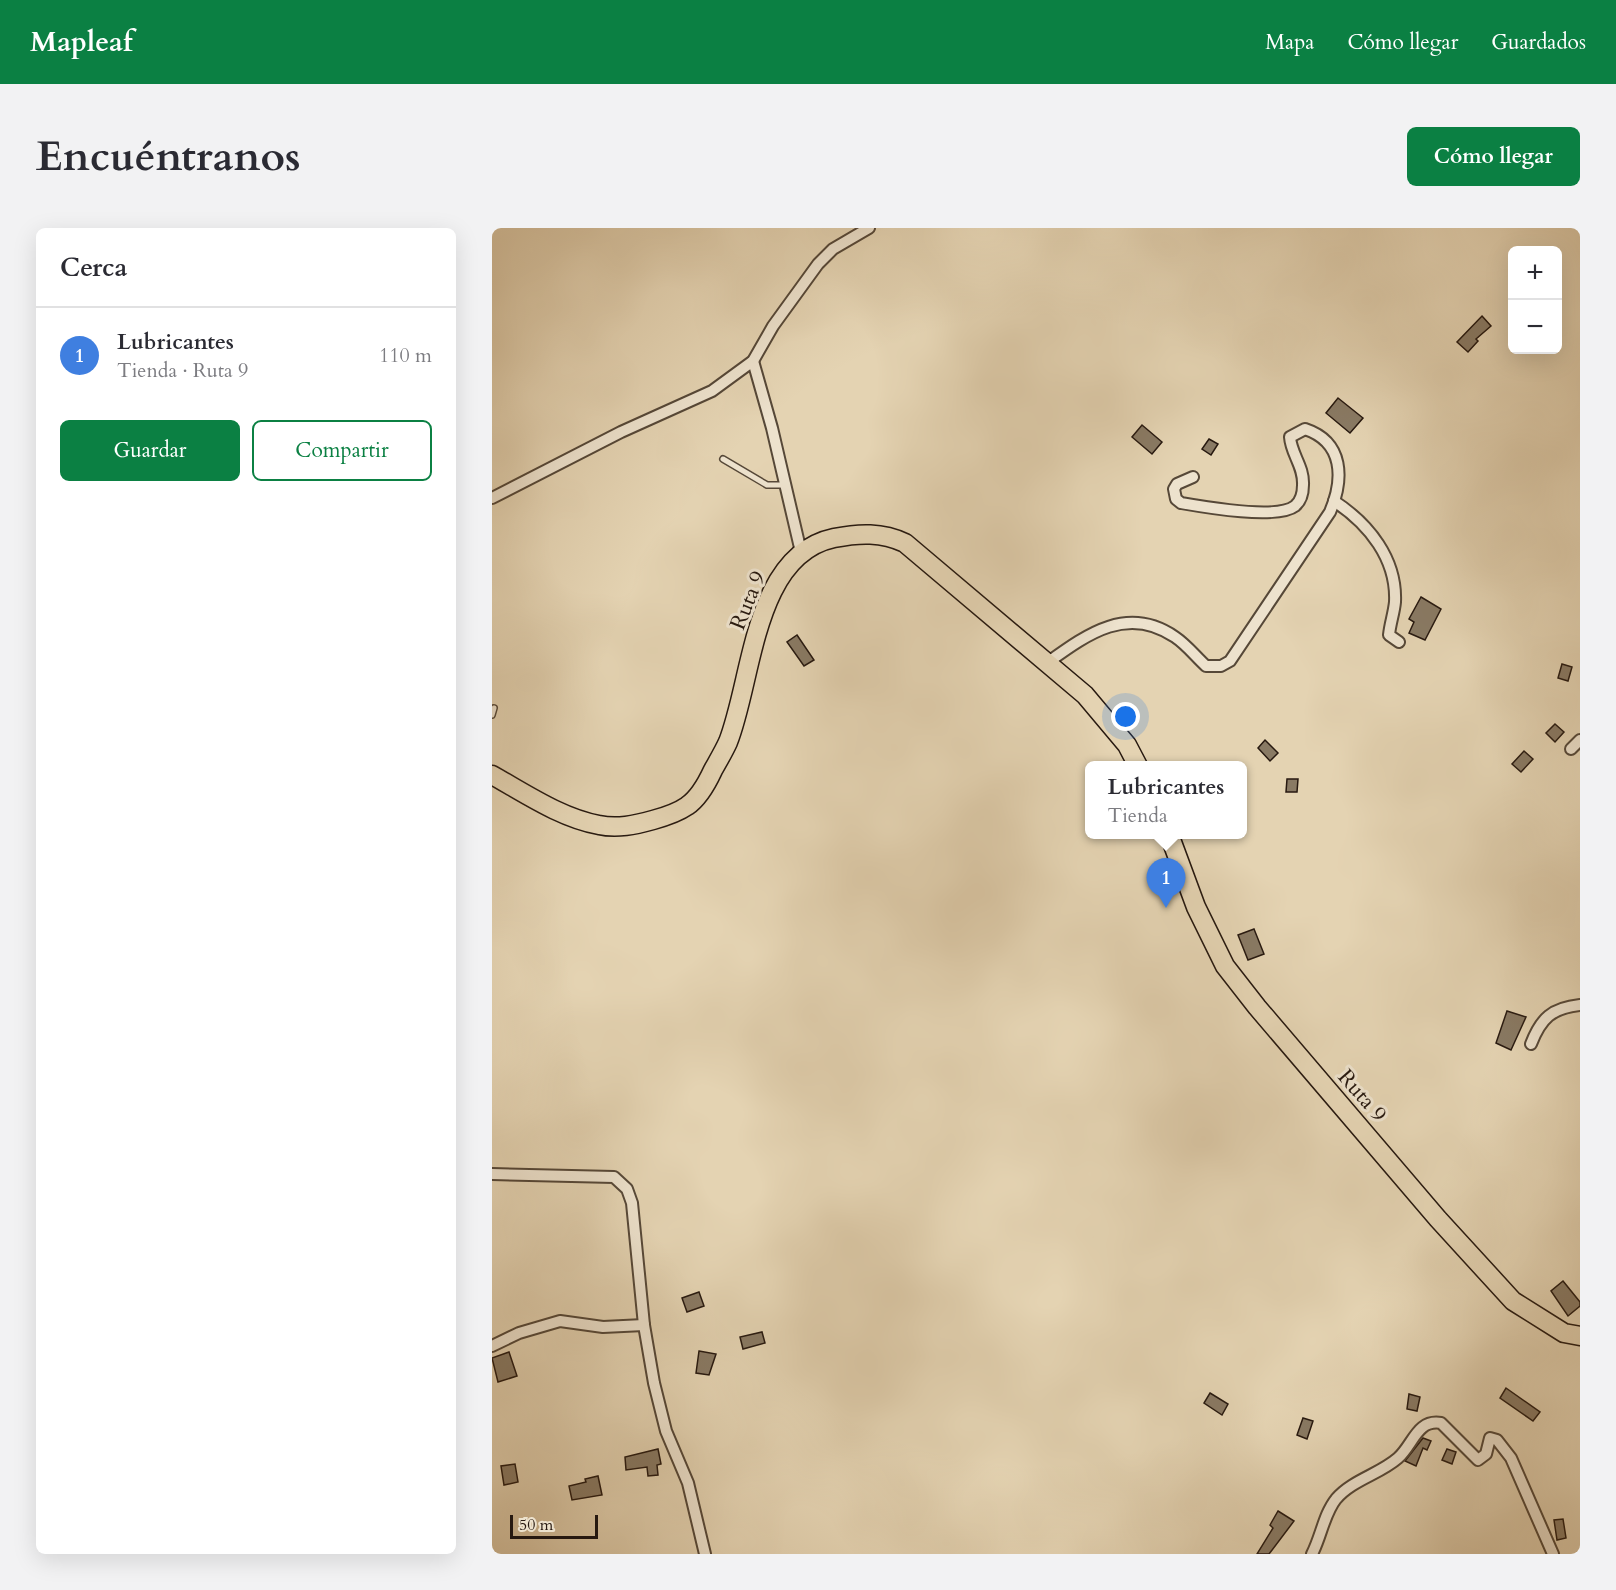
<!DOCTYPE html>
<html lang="es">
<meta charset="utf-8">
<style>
:root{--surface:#fff;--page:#f2f2f3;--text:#2b2b33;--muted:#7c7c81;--line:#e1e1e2;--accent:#0b8043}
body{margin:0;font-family:Cardo,serif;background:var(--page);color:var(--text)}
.controls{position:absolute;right:18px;top:18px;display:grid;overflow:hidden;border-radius:9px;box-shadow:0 6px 24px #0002}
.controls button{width:54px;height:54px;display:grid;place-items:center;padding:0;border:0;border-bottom:2px solid var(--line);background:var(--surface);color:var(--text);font:30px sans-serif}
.scale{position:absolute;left:18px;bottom:15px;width:88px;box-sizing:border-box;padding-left:6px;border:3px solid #271910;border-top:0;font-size:16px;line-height:21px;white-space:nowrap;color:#271910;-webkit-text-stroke:4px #ede2cd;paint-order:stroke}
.you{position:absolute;left:634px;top:489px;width:21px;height:21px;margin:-15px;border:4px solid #fff;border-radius:50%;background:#1a73e8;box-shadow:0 0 0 9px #1a73e833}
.badge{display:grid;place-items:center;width:39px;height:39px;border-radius:50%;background:var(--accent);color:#fff;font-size:20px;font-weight:700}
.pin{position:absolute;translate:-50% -50px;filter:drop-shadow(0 2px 3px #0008)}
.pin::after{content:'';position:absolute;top:32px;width:21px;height:18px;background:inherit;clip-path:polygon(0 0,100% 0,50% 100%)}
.popup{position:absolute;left:593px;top:533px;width:162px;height:78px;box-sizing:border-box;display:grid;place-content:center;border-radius:9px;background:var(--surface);filter:drop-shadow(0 2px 4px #0005);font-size:20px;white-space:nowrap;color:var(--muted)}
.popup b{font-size:22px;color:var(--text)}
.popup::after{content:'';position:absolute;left:50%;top:100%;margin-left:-12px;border:12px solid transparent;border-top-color:var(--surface)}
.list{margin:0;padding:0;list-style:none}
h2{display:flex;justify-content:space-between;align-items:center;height:78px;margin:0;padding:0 24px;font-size:26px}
h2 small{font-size:20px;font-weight:400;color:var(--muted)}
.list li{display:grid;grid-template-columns:39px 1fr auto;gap:18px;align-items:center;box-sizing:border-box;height:96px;padding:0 24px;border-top:2px solid var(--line)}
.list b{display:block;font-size:22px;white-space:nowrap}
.list p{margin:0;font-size:20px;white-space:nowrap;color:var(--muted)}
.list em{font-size:20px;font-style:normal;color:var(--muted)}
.actions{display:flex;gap:12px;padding:18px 24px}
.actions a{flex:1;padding:14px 0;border:2px solid var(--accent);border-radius:9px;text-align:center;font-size:21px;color:var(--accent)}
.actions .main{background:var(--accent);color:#fff}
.map{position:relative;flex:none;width:1088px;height:1326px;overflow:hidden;border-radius:9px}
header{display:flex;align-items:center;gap:36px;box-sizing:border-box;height:84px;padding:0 30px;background:var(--accent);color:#fff}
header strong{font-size:28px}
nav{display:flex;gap:33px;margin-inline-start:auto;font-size:21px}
.intro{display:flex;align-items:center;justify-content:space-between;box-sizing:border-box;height:144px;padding:0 36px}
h1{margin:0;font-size:42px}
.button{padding:15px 27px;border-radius:9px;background:var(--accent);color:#fff;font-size:21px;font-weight:700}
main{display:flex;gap:36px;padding:0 36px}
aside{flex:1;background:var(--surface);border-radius:9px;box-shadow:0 6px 24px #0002}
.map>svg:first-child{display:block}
</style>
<header>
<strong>Mapleaf</strong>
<nav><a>Mapa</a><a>Cómo llegar</a><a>Guardados</a></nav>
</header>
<div class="intro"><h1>Encuéntranos</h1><a class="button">Cómo llegar</a></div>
<main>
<aside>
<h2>Cerca<small></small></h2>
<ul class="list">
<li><span class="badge" style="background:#3f7fe0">1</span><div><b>Lubricantes</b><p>Tienda · Ruta 9</p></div><em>110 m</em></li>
</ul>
<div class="actions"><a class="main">Guardar</a><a>Compartir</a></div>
</aside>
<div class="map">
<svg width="1088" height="1326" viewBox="0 0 1088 1326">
<rect width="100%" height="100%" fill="#e4d3b2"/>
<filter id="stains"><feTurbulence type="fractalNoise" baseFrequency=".00333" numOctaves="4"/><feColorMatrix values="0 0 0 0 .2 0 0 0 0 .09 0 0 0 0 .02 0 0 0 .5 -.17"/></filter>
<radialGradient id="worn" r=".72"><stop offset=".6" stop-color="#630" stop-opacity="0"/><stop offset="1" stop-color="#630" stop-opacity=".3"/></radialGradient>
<g fill="#897a64" stroke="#271910" stroke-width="1.5">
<polygon points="990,88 999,98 984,111 986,113 976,124 965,114"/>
<polygon points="846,170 871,190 858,205 834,185"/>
<polygon points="650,197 670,214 660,226 640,209"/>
<polygon points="717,211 726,216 719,227 710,221"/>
<polygon points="929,369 949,381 933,412 917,405 922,394 917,391"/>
<polygon points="305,407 322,432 312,438 295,414"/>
<polygon points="1070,436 1080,439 1076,453 1066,450"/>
<polygon points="1063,496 1072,504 1063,514 1054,505"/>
<polygon points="773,512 786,525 778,533 766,520"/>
<polygon points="1032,523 1041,531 1029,544 1020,536"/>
<polygon points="795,551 806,551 805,564 794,564"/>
<polygon points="762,701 772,726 756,732 746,707"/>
<polygon points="1015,783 1034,789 1019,822 1004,815"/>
<polygon points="1071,1053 1088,1074 1088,1078 1076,1088 1059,1063"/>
<polygon points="207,1064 212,1078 195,1084 190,1070"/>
<polygon points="270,1104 273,1115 251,1121 248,1109"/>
<polygon points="207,1123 224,1126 217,1147 204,1145"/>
<polygon points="17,1124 25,1148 6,1154 0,1130"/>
<polygon points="1014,1160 1048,1184 1041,1193 1008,1170"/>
<polygon points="718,1165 736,1176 730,1187 712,1175"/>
<polygon points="917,1166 928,1169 925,1183 915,1181"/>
<polygon points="811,1190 821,1193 815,1211 805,1207"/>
<polygon points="931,1210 939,1213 935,1222 931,1220 924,1238 913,1233"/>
<polygon points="166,1221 169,1236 165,1237 166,1247 156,1248 155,1239 134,1242 133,1229"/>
<polygon points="955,1221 964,1224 960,1236 950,1232"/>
<polygon points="23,1236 26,1254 12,1257 9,1238"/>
<polygon points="106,1248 110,1267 80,1272 77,1258 94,1254 93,1251"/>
<polygon points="786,1283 802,1293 777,1326 765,1326 781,1300 778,1297"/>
<polygon points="1071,1291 1074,1310 1065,1312 1062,1292"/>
</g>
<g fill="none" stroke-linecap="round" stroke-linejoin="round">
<defs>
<g id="service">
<polyline points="231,231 275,257 293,257"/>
<polyline points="0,487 2,480"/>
</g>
<g id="minor">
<polyline points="261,133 280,200 309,324"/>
<polyline points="0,270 129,204 220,163 261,133 281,98 326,36 341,21 377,0"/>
<path d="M842 273C877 296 905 331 903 374 902 385 898 396 897 407L907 414"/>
<path d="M555 435C594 407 635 376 683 409 695 417 704 429 714 438H729L738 433 838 284C852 251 852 214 813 201L798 209C799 226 812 238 811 257 811 265 809 273 803 278 785 292 712 279 689 275L684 271 682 261 685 256 701 249"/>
<polyline points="1079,521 1088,512"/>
<path d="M1039 816C1049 790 1060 780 1088 777"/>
<polyline points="0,946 122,949 135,961 140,975 152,1097 162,1155 174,1203 196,1255 213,1326"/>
<polyline points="0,1118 27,1105 68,1093 111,1099 152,1097"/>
<path d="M820 1326C829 1309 832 1286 844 1271 860 1252 888 1246 906 1230 921 1217 925 1191 949 1195L986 1232 994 1226 998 1210 1005 1212 1019 1230 1061 1326"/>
</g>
<g id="primary">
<path d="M0 547C34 566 69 590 107 597 125 601 143 597 161 592 172 589 185 585 195 578 207 570 215 555 221 542 226 533 232 523 236 514 261 451 261 327 342 310 367 305 390 304 413 315L593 467 635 517 646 538"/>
<polyline points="677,606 704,679 733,738 765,779 946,991 1021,1073 1072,1105 1088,1108"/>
</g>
</defs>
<use href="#service" stroke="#564838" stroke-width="8"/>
<use href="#minor" stroke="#564838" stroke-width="14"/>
<use href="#primary" stroke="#271910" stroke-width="21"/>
<use href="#service" stroke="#ede2cd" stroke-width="5"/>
<use href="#minor" stroke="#ede2cd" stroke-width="10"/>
<use href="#primary" stroke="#e4d3b2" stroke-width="18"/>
</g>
<g text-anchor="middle" stroke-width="6" stroke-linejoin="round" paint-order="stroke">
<g font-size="22" fill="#271910" stroke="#ede2cd">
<text transform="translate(255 372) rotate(-68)" y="8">Ruta 9</text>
<text transform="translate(871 867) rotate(49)" y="8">Ruta 9</text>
</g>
</g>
<rect width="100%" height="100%" filter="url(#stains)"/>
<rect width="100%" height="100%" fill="url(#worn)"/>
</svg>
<div class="controls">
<button>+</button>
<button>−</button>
</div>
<div class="scale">50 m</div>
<div class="you"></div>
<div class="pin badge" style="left:674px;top:680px;background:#3f7fe0">1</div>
<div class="popup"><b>Lubricantes</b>Tienda</div>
</div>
</main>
